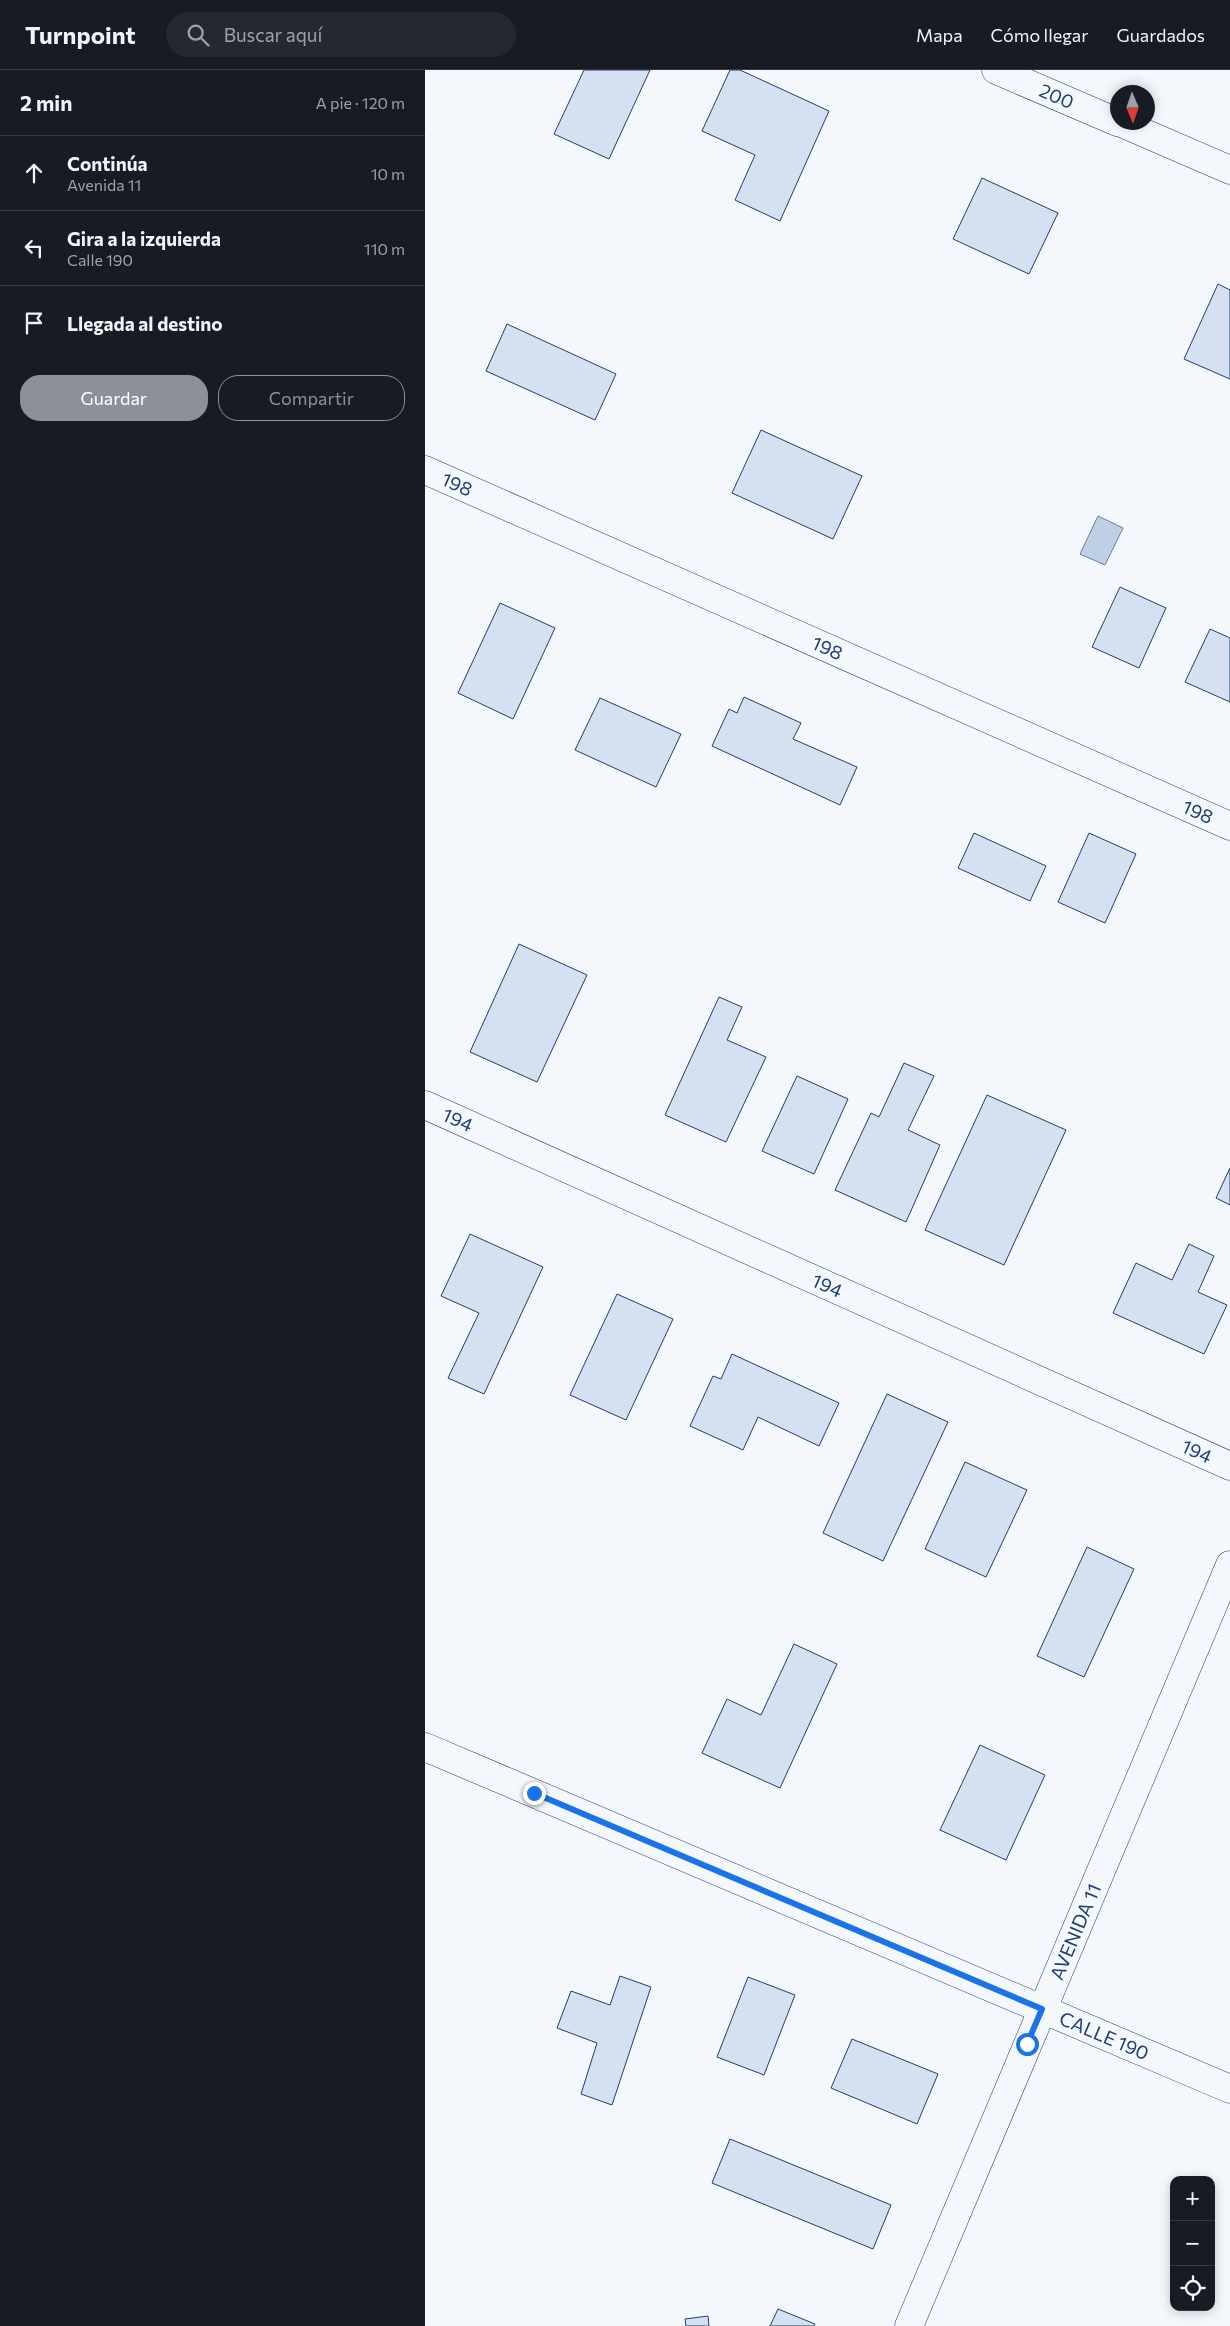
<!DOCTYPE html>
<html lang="es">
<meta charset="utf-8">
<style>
:root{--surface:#171b24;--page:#242831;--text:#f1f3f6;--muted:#9ea1a6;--line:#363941;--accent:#8c9099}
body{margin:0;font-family:Commissioner,sans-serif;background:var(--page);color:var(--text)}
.controls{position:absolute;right:15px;bottom:15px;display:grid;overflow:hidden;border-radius:10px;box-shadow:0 2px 12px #0003}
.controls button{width:45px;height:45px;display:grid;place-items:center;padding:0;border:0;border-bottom:1px solid var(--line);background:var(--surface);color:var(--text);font:25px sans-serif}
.compass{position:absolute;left:685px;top:15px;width:45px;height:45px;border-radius:50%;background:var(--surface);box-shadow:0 2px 12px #0003;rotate:178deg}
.stop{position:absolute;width:15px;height:15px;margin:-11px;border:4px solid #1a73e8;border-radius:50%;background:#fff}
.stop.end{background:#1a73e8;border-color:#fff;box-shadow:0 1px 5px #0008}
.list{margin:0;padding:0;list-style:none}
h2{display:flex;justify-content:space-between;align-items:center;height:65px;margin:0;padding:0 20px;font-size:21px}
h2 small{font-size:16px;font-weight:400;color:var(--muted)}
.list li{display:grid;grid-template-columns:32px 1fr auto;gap:15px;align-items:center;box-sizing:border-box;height:75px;padding:0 20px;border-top:1px solid var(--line)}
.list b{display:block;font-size:19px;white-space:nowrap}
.list p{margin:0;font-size:16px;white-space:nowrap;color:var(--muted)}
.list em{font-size:16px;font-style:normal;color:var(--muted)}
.actions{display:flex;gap:10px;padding:15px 20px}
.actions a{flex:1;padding:11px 0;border:1px solid var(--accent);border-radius:20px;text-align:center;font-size:18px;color:var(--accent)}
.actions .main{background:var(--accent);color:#fff}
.icon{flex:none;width:28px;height:28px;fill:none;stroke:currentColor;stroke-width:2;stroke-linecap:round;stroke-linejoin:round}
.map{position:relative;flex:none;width:805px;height:2256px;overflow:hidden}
header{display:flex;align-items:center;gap:30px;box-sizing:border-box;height:70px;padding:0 25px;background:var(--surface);border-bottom:1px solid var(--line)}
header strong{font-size:24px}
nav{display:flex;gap:28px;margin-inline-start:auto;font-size:18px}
.search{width:350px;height:45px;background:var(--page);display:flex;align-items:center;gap:12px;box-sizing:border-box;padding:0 18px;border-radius:28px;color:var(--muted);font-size:19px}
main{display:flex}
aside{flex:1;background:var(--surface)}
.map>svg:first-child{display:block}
</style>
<header>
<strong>Turnpoint</strong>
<div class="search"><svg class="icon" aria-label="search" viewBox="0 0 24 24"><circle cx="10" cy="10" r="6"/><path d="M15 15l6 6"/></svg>Buscar aquí</div>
<nav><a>Mapa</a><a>Cómo llegar</a><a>Guardados</a></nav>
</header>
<main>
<aside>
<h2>2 min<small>A pie · 120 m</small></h2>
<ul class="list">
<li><svg class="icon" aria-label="ahead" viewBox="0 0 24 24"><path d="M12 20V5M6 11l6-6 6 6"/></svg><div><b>Continúa</b><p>Avenida 11</p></div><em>10 m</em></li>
<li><svg class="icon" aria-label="left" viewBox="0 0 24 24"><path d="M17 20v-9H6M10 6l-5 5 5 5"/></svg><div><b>Gira a la izquierda</b><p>Calle 190</p></div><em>110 m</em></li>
<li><svg class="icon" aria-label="arrive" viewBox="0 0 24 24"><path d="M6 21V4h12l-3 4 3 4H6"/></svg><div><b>Llegada al destino</b></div></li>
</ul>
<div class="actions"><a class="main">Guardar</a><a>Compartir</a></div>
</aside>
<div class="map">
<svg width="805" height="2256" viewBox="0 0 805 2256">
<rect width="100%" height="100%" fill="#f4f7fb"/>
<polygon fill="#bed0e5" stroke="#687fa3" points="673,446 698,458 680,495 655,484"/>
<g fill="#d5e0f0" stroke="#1d3f73">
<polygon points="159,0 225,0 184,89 129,64"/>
<polygon points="305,0 315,0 404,41 355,151 310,130 330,85 277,61"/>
<polygon points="557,108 633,143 604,204 528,169"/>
<polygon points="793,214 805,220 805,309 759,289"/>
<polygon points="82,254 191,304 170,350 61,301"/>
<polygon points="336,360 437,406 408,469 307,423"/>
<polygon points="695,517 741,538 714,598 667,577"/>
<polygon points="75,533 130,558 88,649 33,623"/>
<polygon points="785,559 805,568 805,632 760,612"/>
<polygon points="319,627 376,653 368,669 432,697 415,735 287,676 304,639 312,643"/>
<polygon points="175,628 256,664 231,717 150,680"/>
<polygon points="549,763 621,796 605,831 533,798"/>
<polygon points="664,763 711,784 680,853 633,832"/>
<polygon points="94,874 162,905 112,1012 45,982"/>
<polygon points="294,927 317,937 302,970 341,987 301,1072 240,1045"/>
<polygon points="479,993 509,1006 483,1060 515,1075 481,1152 410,1120 446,1043 454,1047"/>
<polygon points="372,1006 423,1029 389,1104 337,1081"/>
<polygon points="562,1025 641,1060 579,1195 500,1160"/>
<polygon points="805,1098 805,1135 791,1128"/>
<polygon points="45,1164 118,1197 59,1324 23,1308 54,1243 16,1226"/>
<polygon points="764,1174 789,1186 773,1222 802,1235 779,1284 688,1243 711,1193 747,1210"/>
<polygon points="192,1224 248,1249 201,1350 145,1325"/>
<polygon points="307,1284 414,1333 394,1376 333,1347 318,1380 265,1356 288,1306 296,1309"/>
<polygon points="462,1324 523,1352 458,1491 398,1463"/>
<polygon points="540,1392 602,1420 561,1507 500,1479"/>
<polygon points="662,1477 709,1499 659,1607 612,1586"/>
<polygon points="369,1574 412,1594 355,1718 277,1683 302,1629 336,1645"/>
<polygon points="555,1675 620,1705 581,1790 515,1760"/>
<polygon points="195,1906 226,1917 187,2035 156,2024 172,1973 132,1958 146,1921 185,1935"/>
<polygon points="323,1907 370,1925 339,2005 292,1987"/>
<polygon points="427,1969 513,2004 492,2054 406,2018"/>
<polygon points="305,2069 466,2135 448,2179 287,2113"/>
<polygon points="353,2239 390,2254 389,2256 345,2256"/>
<polygon points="283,2246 284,2256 261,2256 260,2249"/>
</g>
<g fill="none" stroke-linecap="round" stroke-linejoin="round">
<defs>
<g id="minor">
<path id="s1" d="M571 0 692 52"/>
<polyline points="694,52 805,100"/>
<path id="s2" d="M0 400 805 756"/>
<path id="s3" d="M0 1035 805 1396"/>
<path id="s4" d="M484 2256 805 1495"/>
</g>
<g id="secondary">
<path id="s5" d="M0 1677 805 2019"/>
</g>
</defs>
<use href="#minor" stroke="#1d3f73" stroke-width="29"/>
<use href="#secondary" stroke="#1d3f73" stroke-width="29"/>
<use href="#minor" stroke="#f4f7fb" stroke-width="28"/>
<use href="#secondary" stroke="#f4f7fb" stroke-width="28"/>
</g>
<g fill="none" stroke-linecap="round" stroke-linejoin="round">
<polyline stroke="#1a73e8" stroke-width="6" points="109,1723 617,1939 602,1974"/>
</g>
<g text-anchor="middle" stroke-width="4" stroke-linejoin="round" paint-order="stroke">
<g font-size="19" fill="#1d3f73" stroke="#f4f7fb">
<text dy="7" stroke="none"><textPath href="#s1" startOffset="66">200</textPath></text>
<text dy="7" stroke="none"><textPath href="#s2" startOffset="35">198</textPath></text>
<text dy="7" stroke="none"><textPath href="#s2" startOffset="440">198</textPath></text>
<text dy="7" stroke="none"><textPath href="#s2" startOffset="845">198</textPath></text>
<text dy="7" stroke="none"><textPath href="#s3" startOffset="36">194</textPath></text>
<text dy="7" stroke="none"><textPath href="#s3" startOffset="441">194</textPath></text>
<text dy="7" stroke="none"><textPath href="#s3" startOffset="846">194</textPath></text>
<text dy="7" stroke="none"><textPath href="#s4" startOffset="428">AVENIDA 11</textPath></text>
<text dy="7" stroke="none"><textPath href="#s5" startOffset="738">CALLE 190</textPath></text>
</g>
</g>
</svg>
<div class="controls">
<button>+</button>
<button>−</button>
<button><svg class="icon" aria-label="locate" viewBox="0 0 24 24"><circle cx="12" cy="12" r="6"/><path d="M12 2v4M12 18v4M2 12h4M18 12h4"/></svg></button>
</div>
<svg class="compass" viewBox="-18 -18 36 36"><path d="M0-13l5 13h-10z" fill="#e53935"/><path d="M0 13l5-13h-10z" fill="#9ea1a6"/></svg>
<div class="stop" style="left:602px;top:1974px"></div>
<div class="stop end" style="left:109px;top:1723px"></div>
</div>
</main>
